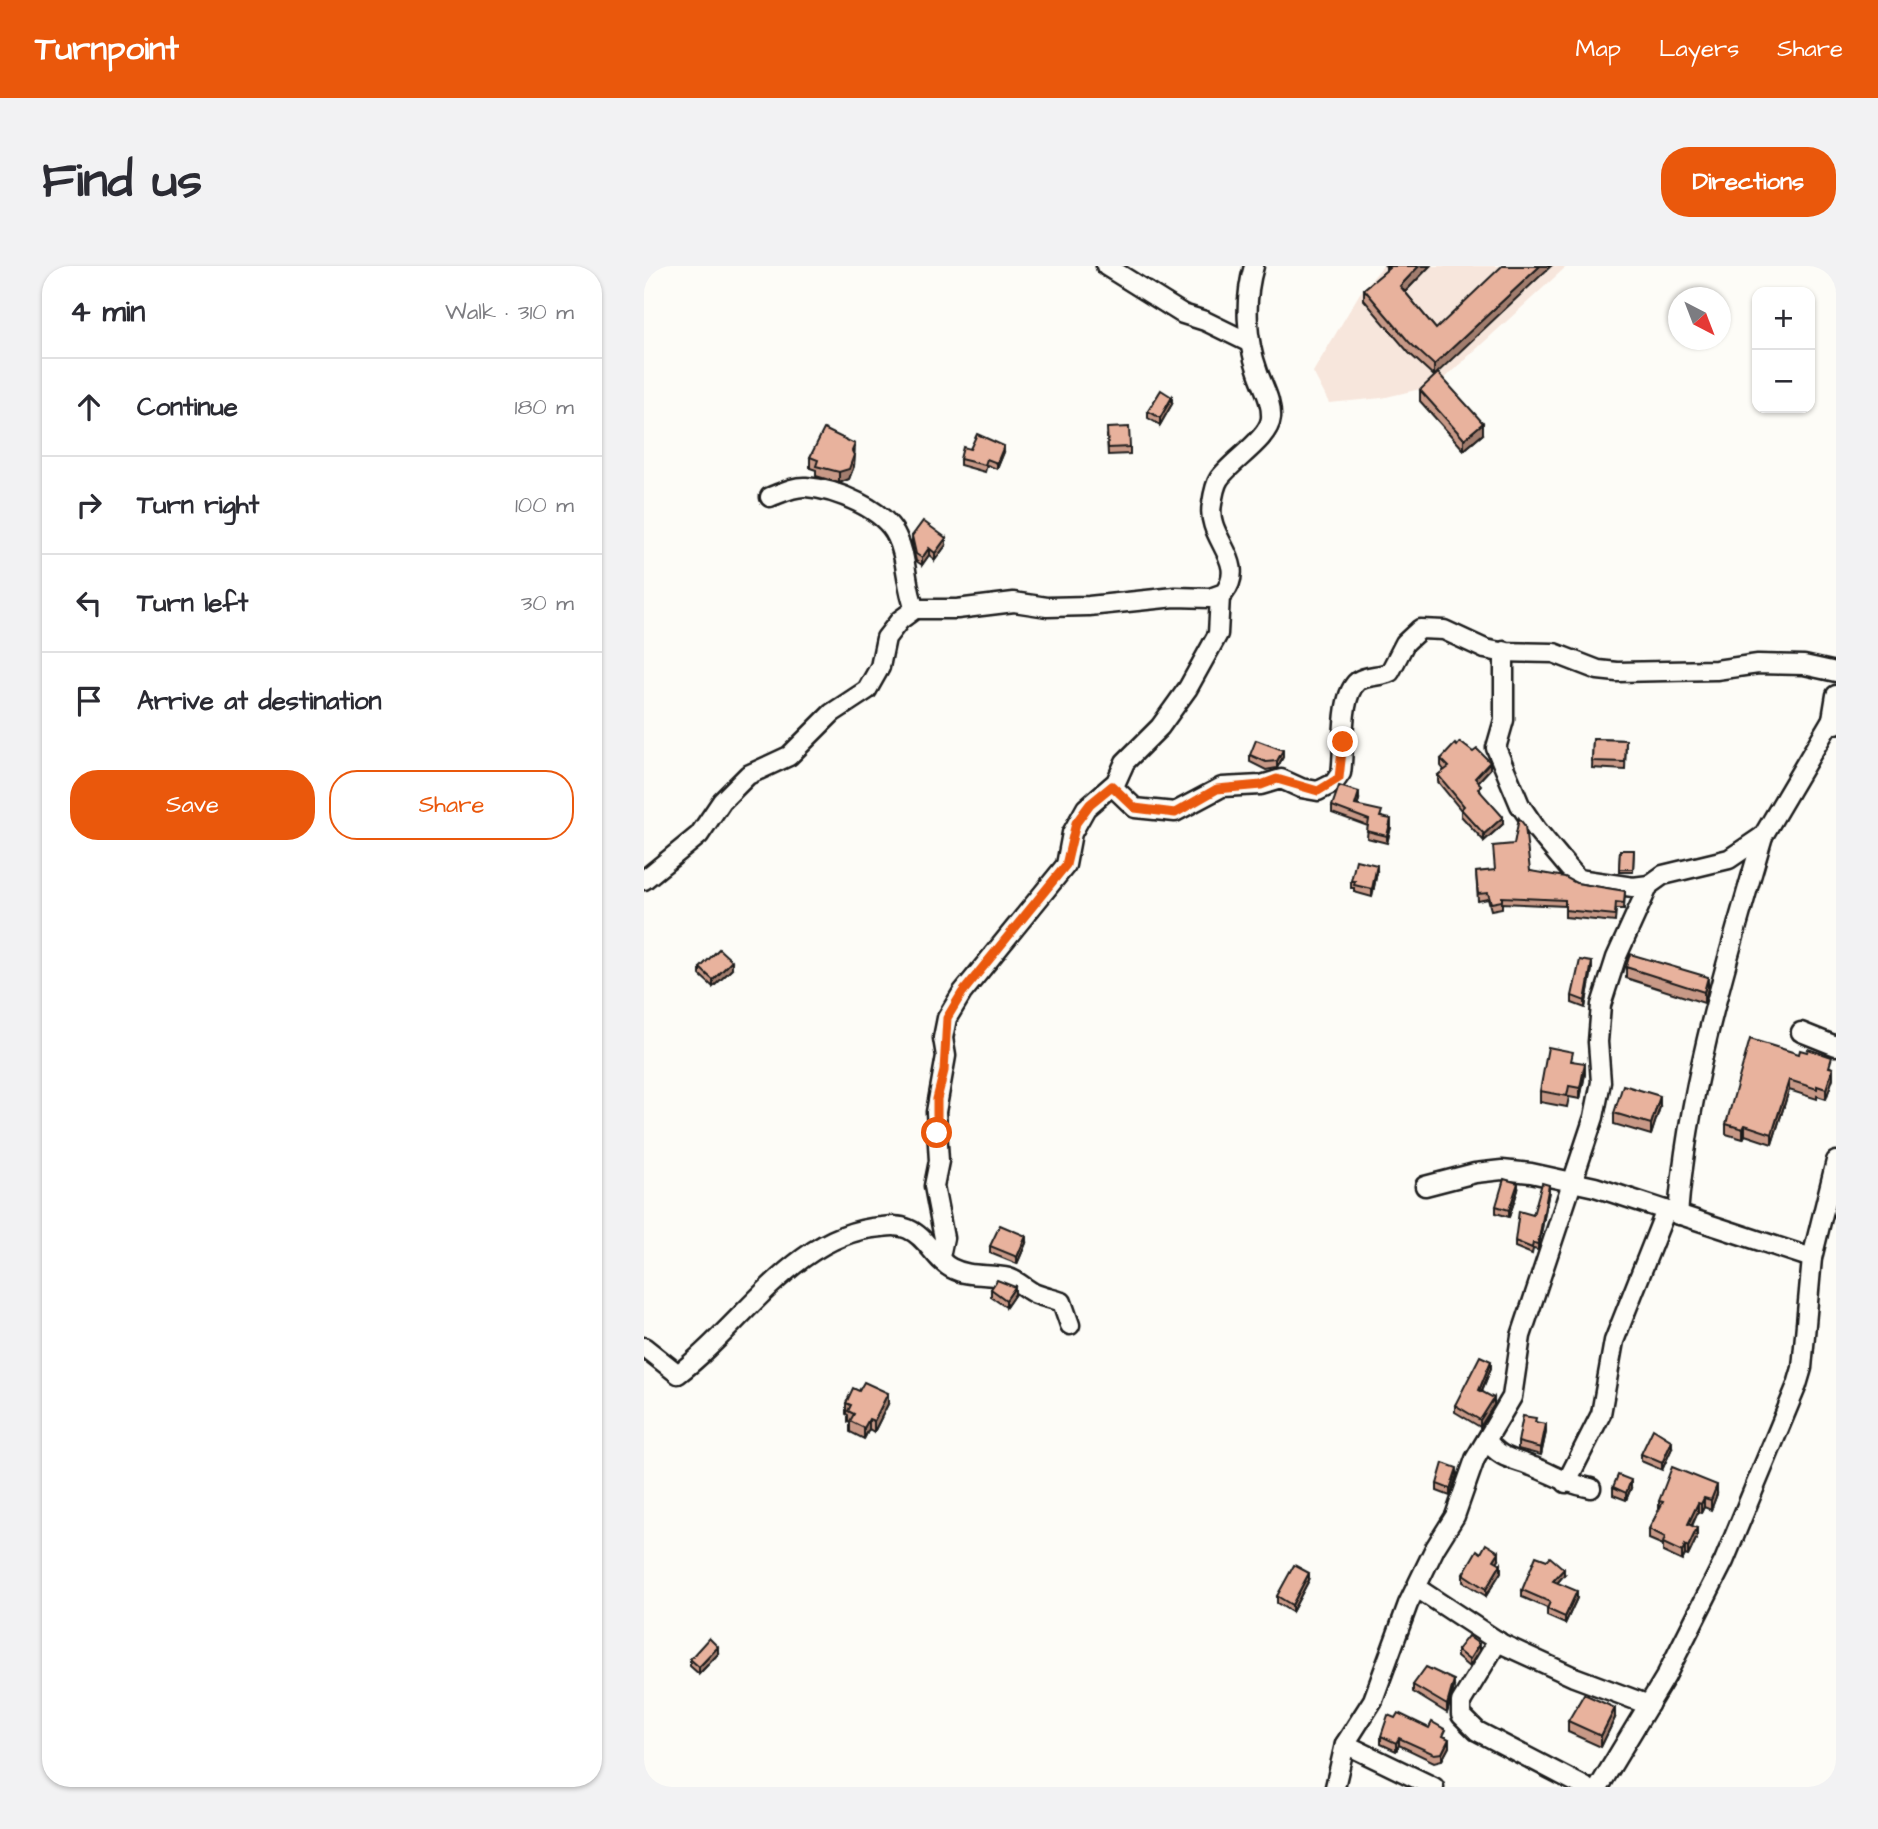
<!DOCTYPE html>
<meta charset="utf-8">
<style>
:root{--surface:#fff;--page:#f2f2f3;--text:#2b2b33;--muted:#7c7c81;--line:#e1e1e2;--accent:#ea580c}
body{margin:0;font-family:"Architects Daughter",sans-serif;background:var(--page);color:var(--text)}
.controls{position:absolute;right:21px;top:21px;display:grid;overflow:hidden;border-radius:14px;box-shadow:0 2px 5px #0004}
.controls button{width:63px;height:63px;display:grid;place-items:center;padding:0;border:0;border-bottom:2px solid var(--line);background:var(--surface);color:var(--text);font:35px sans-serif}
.compass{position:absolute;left:1024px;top:21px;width:63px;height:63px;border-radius:50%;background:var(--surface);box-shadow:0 2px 5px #0004;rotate:138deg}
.stop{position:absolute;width:21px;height:21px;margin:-16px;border:5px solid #ea580c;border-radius:50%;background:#fff}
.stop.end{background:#ea580c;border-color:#fff;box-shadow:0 2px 7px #0008}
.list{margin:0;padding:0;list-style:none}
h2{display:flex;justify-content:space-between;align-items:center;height:91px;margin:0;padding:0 28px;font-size:30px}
h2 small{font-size:23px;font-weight:400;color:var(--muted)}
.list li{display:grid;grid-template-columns:46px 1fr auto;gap:21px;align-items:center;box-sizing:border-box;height:98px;padding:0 28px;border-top:2px solid var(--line)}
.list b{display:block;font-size:26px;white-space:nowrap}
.list em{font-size:23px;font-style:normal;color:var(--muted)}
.actions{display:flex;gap:14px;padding:21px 28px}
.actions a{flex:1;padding:16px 0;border:2px solid var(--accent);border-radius:28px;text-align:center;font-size:24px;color:var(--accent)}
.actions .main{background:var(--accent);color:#fff}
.icon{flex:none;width:38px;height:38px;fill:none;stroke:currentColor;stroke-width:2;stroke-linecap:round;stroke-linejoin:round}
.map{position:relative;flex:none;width:1192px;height:1521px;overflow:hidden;border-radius:28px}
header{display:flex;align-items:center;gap:42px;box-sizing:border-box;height:98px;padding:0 35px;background:var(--accent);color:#fff}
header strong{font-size:33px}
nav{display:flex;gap:38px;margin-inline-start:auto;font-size:24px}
.intro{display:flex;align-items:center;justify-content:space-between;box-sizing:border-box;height:168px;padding:0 42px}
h1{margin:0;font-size:49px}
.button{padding:18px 32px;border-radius:28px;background:var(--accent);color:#fff;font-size:24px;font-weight:700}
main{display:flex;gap:42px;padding:0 42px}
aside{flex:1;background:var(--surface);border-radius:28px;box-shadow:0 2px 5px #0004}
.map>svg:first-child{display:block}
</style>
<header>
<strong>Turnpoint</strong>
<nav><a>Map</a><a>Layers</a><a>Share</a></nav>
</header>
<div class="intro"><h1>Find us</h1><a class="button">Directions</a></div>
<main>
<aside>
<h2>4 min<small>Walk · 310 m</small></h2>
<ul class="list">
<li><svg class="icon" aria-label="ahead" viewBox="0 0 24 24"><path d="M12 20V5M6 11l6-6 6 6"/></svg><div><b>Continue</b></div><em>180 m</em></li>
<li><svg class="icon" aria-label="right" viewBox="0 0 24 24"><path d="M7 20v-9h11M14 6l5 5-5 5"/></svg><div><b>Turn right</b></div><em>100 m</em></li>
<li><svg class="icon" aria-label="left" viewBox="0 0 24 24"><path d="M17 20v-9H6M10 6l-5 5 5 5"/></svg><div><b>Turn left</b></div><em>30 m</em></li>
<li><svg class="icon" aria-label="arrive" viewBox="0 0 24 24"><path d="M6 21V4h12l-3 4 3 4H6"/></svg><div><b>Arrive at destination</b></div></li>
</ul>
<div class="actions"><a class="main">Save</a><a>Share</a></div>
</aside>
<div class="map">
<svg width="1192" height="1521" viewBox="0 0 1192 1521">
<rect width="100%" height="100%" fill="#fdfcf7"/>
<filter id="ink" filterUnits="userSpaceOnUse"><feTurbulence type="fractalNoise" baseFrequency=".0143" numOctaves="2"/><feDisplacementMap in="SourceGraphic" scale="14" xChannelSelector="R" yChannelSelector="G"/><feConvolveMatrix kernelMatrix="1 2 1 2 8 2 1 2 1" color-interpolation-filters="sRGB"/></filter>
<g filter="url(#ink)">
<polygon fill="#f7e6dc" points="739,0 923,0 793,119 738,132 685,137 669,106 716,27"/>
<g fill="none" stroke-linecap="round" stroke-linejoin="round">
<defs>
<g id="minor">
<polyline points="462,0 539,48 561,55 606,77"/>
<path d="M126 231C137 227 150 220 162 221 191 223 241 243 253 271 264 293 261 320 271 343"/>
<polyline points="860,385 860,454 852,482 876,539 893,564 934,613 989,621 1005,619"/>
<polyline points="1192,429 1188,453 1192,458"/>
<path d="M468 520 491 542 531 546 578 521 617 519 637 513 657 522 674 525 690 517 697 507C701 484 695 430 714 415 723 409 736 411 746 406L761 377 776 363 800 364 841 383 856 386 910 387 954 404 973 406 1072 404 1114 398 1160 399 1192 406"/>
<path d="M0 614 55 569 78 535 104 509 145 490 188 447 223 424 236 401 242 372 256 354 271 343H313L370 336 403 341 445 340 531 331 566 332 580 327C605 295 561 272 568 238 569 231 571 219 575 213 587 195 625 173 627 152 628 135 619 121 614 106 602 73 600 34 610 0"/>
<polyline points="1157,766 1192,780"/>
<polyline points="781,920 831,907 858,904 887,907 951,921 1168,992"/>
<path d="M1034 949C1044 819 1083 694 1119 570"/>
<polyline points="296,991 300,972 290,920 295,895 292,846 302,790 299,772 303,752 318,727 422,599 428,567 442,542 472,516 481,496 516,461 544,422 574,368 576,330"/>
<path d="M0 1081 34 1108C98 1060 152 966 238 961 247 960 255 959 264 963 283 971 290 993 307 1002 326 1012 345 1007 365 1012 375 1015 382 1024 392 1028 400 1031 409 1033 418 1036L426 1059"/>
<path d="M843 1174C855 1193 871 1193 890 1201 913 1210 921 1217 947 1222"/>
<polyline points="922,1217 957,1148 970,1075 1022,944"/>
<polyline points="773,1322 858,1378 930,1411 1005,1439"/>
<polyline points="854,1375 817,1436 817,1449 833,1465 941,1521"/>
<polyline points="701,1478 790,1521"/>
<polyline points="691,1521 701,1478 729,1434 764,1338 791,1282 811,1250 831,1193 868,1131 877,1070 950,851 957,816 954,776 957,739 972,692 1005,619 1019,609 1085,593 1119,570 1188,453"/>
<polyline points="955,1521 1022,1410 1080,1295 1153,1119 1158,1102 1168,992 1192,895"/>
</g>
</defs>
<use href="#minor" stroke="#1c1c1c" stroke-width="23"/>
<use href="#minor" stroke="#fdfcf7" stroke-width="18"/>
</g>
<g fill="#c89987" stroke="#1c1c1c" stroke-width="2">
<polygon points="742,0 786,0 761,26 792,63 790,110 765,87 720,34 720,23 742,5"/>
<polygon points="776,124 839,168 820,184 776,135"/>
<polygon points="528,138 516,159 504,152 504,145"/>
<polygon points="463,170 486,181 486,188 464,189"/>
<polygon points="326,183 360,186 353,203 343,199 341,206 316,199 316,193"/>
<polygon points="211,189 210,200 205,213 195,217 172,210 172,204 166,202 166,191"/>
<polygon points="268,270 302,279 291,294 285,289 278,299 272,295 268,278"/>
<polygon points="949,473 982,474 981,504 948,502"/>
<polygon points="606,489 639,491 633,502 622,504 606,496"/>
<polygon points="797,493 846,503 834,516 837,527 859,558 840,575 817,550 817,544 794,516 794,509 800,504 797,500"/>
<polygon points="715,534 713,539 738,551 747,561 743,577 723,572 724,560 688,547 688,540"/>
<polygon points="976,584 990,584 989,606 975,606"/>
<polygon points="886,605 932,617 981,625 980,643 972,643 971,656 921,651 921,640 858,637 858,642 847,644 844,633 834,635 832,606"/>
<polygon points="733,606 728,631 710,626 710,622 707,622 707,615"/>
<polygon points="982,701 1064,722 1060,737 982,712"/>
<polygon points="56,702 88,703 69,721 56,709"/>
<polygon points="948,703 941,742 928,737 928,730"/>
<polygon points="1163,786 1188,802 1189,812 1182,833 1173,830 1173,833 1145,824 1128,878 1101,869 1099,873 1082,868 1082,858 1155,788"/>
<polygon points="929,795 941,808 936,833 925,831 923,841 896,836 896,825"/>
<polygon points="1016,841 1007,869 970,858 970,847"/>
<polygon points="874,924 865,951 852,947 852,940"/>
<polygon points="905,925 894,984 889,983 888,988 871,981 871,975"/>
<polygon points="382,977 373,998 346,987 346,980"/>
<polygon points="347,1023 371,1028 362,1041 347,1031"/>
<polygon points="847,1102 838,1125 850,1139 836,1161 811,1146 811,1139"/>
<polygon points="202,1137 244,1138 230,1166 225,1163 220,1173 206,1166 206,1157 204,1156 204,1149 202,1148"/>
<polygon points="892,1156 902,1166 897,1189 874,1183 874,1176"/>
<polygon points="1028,1182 1018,1204 997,1195 997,1188"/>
<polygon points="813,1209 806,1230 793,1225 793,1218"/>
<polygon points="969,1221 987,1222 982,1234 969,1229"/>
<polygon points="1073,1228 1067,1244 1060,1241 1057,1247 1054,1246 1048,1260 1053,1271 1044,1290 1041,1289 1038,1295 1019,1286 1019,1279 1005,1273 1005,1263 1015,1244 1015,1235"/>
<polygon points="837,1287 855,1293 853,1296 857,1306 842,1330 819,1316 819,1308"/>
<polygon points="920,1309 913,1317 933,1332 921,1358 903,1350 903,1342 878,1331 878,1324"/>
<polygon points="665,1314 648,1346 633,1337 633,1330"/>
<polygon points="813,1384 835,1385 825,1401 813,1391"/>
<polygon points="74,1388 55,1408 46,1400 46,1393"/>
<polygon points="769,1419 810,1421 803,1447 769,1426"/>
<polygon points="971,1452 957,1481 924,1466 924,1455"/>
<polygon points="737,1470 802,1471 805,1481 798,1494 790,1496 755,1479 752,1485 737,1478"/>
</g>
<g fill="#a27d6e" stroke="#1c1c1c" stroke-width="2">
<polygon points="775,0 786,0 756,31 756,20"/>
<polygon points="896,0 907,0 790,110 790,99"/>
<polygon points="528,131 528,138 516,159 516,152"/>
<polygon points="839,157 839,168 820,184 820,173"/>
<polygon points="211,178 210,200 205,213 195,217 195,206"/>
<polygon points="360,180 360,186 353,203 353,197"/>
<polygon points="302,272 302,279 291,294 291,287"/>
<polygon points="285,282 285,289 278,299 278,292"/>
<polygon points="639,484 639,491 633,502 633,495"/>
<polygon points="846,496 846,503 831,519 831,512"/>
<polygon points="715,526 715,534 711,546 711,539"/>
<polygon points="859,551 859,558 840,575 840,568"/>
<polygon points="747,553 747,561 743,577 743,570"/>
<polygon points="733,599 733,606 728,631 728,623"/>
<polygon points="88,695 88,703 69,721 69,714"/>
<polygon points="948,696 948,703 941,742 941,735"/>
<polygon points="1064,711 1064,722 1060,737 1060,726"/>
<polygon points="941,797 941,808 936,833 936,822"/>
<polygon points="1189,802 1189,812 1182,833 1182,823"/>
<polygon points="1145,814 1145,824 1128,878 1128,868"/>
<polygon points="1016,830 1016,841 1007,869 1007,858"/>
<polygon points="1101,859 1101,869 1099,873 1099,863"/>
<polygon points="874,917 874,924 865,951 865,944"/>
<polygon points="905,919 905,925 894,984 894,978"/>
<polygon points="382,970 382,977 373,998 373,991"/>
<polygon points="371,1021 371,1028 362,1041 362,1034"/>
<polygon points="847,1095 847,1102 835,1131 835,1124"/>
<polygon points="244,1127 244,1138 230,1166 230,1155"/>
<polygon points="850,1132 850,1139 836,1161 836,1154"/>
<polygon points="225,1153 225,1163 220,1173 220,1162"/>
<polygon points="902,1158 902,1166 897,1189 897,1182"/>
<polygon points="1028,1175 1028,1182 1018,1204 1018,1197"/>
<polygon points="813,1202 813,1209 806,1230 806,1223"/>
<polygon points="987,1214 987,1222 982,1234 982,1227"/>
<polygon points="1073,1219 1073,1228 1067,1244 1067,1234"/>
<polygon points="1060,1232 1060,1241 1057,1247 1057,1238"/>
<polygon points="1054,1237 1054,1246 1044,1267 1044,1258"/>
<polygon points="1053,1262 1053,1271 1044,1290 1044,1281"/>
<polygon points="1041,1279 1041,1289 1038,1295 1038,1286"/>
<polygon points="855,1286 855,1293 850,1301 850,1294"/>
<polygon points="857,1298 857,1306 842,1330 842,1323"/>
<polygon points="920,1303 920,1309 909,1322 909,1315"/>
<polygon points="665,1307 665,1314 648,1346 648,1339"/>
<polygon points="933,1325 933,1332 921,1358 921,1351"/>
<polygon points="835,1378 835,1385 825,1401 825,1394"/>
<polygon points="74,1381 74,1388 55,1408 55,1401"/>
<polygon points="810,1414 810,1421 803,1447 803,1439"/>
<polygon points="971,1442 971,1452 957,1481 957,1470"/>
<polygon points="755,1472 755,1479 752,1485 752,1477"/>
<polygon points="805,1473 805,1481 798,1494 798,1487"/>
</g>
<g fill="#e8b29d" stroke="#1c1c1c" stroke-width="2">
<polygon points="742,0 775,0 756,20 792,63 858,0 896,0 790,99 765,76 720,23 745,2"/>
<polygon points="794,107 839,157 820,173 776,124"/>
<polygon points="517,124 528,131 516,152 504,145"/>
<polygon points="485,161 486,181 464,182 463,162"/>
<polygon points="180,163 211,178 208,185 210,189 205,203 195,206 172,200 174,194 166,191"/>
<polygon points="333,168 360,180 353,197 343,193 341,199 316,193 319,181 326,183"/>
<polygon points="279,255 302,272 291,287 285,282 278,292 272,288 268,270"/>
<polygon points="949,473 982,474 981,496 948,495"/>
<polygon points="612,474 639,484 633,495 622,496 606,489"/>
<polygon points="816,476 829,486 833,483 846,496 831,512 837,519 834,523 859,551 840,568 817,543 820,540 794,509 805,501 797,493 811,478 813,480"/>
<polygon points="695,520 715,526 711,539 738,545 736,551 747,553 743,570 723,565 725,554 688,540"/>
<polygon points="875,552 881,560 886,605 921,611 932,617 981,625 980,637 972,636 971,649 921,644 921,634 858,631 858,635 847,637 844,627 834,628 832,606 851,604 849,580 870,578"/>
<polygon points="976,584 990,584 989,603 975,603"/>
<polygon points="712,594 733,599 728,623 710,619 711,615 707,615"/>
<polygon points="75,683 88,695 69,714 56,702"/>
<polygon points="986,688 1064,711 1060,726 982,701"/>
<polygon points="936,694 948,696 941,735 928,730"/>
<polygon points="1106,773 1155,788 1156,784 1163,786 1164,783 1188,791 1185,801 1189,802 1182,823 1173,820 1173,823 1145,814 1128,868 1101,859 1099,863 1082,858"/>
<polygon points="904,781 929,786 927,795 941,797 936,822 925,820 923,830 896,825"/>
<polygon points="979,819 1016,830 1007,858 970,847"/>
<polygon points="860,913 874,917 865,944 852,940"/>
<polygon points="898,917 905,919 894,978 889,977 888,982 871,975 875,945 889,949"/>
<polygon points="356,959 382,970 373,991 346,980"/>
<polygon points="353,1014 371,1021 362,1034 347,1023"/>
<polygon points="836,1090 847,1095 835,1124 850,1132 836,1154 811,1139"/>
<polygon points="220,1116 244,1127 230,1155 225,1153 220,1162 206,1155 210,1148 204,1145 207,1139 202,1137 209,1122 215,1125"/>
<polygon points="879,1150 892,1152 891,1156 902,1158 897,1182 874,1176"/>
<polygon points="1009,1163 1028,1175 1018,1197 997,1188"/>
<polygon points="799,1197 813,1202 806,1223 793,1218"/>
<polygon points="1028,1201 1073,1219 1067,1234 1060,1232 1057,1238 1054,1237 1044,1258 1053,1262 1044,1281 1041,1279 1038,1286 1019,1277 1021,1271 1005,1263 1019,1236 1015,1235"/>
<polygon points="974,1209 987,1214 982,1227 969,1221"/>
<polygon points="842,1278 855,1286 850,1294 857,1298 842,1323 819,1308 833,1284 837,1287"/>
<polygon points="892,1290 903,1294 906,1291 920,1303 909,1315 933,1325 921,1351 903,1343 906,1336 878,1324"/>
<polygon points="650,1299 665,1307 648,1339 633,1330"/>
<polygon points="824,1370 835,1378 825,1394 813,1384"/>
<polygon points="65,1372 74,1381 55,1401 46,1393"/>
<polygon points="782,1401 810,1414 803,1439 769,1419"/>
<polygon points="940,1428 971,1442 957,1470 924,1455"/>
<polygon points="754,1447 785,1462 788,1456 802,1464 799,1470 805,1473 798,1487 790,1488 755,1472 752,1477 737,1470 744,1449 751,1452"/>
</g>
</g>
<g fill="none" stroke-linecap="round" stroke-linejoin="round" filter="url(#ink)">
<polyline stroke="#ea580c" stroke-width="9" points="293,867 293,833 300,805 303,752 318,727 422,599 432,557 446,538 468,520 491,542 531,547 573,523 617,519 633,513 674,525 695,512 699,476"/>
</g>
</svg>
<div class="controls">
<button>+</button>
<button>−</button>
</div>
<svg class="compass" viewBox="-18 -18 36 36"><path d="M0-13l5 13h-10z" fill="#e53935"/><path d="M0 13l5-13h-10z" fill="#7c7c81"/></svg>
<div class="stop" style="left:293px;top:867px"></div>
<div class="stop end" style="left:699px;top:476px"></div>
</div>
</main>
